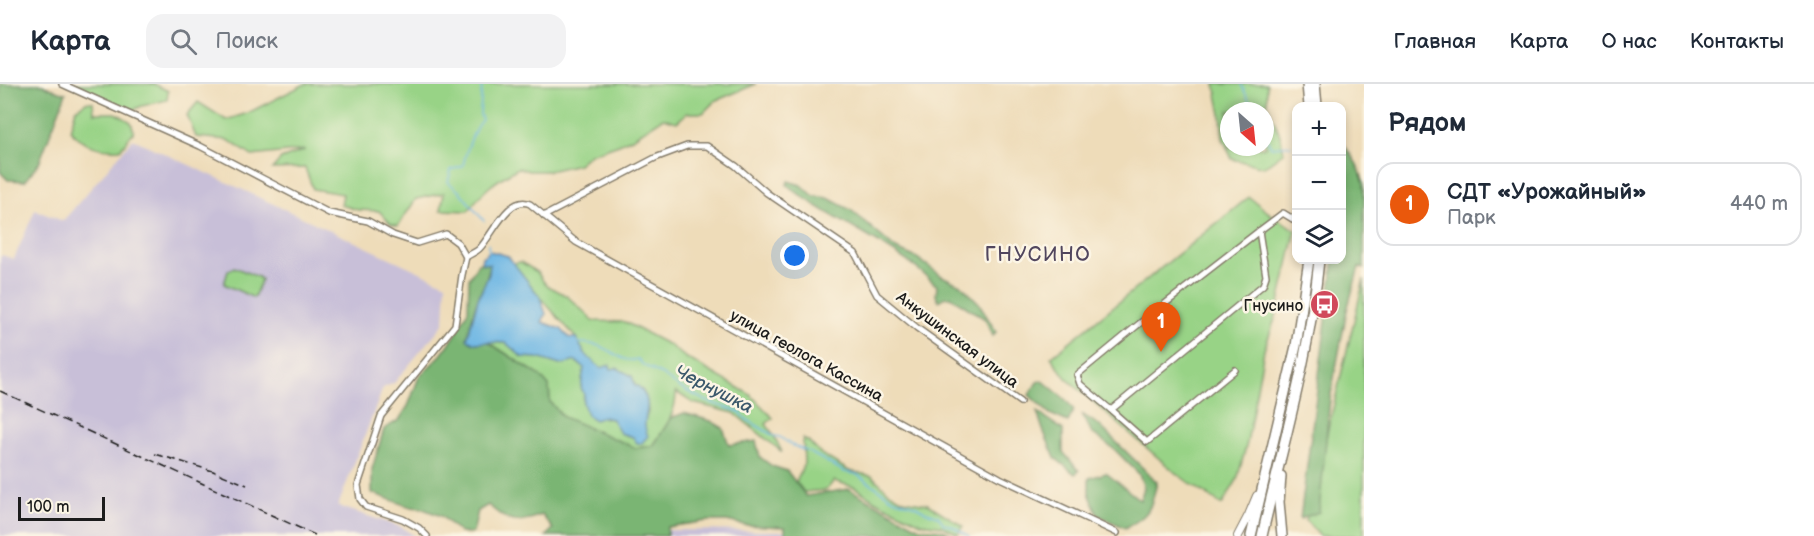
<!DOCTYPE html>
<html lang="ru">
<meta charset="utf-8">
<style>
:root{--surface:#fff;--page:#f2f2f3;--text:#1f2937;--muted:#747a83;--line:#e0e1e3;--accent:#ea580c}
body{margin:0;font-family:"Balsamiq Sans",sans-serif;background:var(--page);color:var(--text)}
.controls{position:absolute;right:18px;top:18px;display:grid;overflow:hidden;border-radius:12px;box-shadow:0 3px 9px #0003}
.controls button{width:54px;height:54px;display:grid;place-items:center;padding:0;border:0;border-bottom:2px solid var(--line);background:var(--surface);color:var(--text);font:30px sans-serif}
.compass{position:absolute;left:1220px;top:18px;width:54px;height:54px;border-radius:50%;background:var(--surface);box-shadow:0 3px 9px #0003;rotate:153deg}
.scale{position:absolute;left:18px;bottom:15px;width:87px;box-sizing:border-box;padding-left:6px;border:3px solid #1c1c1c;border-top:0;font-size:16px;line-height:21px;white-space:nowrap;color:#1c1c1c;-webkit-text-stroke:4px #fcf5e5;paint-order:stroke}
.you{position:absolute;left:795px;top:172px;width:21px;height:21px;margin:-15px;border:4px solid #fff;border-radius:50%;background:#1a73e8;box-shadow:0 0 0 9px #1a73e833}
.badge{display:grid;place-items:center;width:39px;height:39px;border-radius:50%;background:var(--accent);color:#fff;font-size:20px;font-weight:700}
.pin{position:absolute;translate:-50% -50px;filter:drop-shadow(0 2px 3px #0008)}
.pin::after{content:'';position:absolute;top:32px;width:21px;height:18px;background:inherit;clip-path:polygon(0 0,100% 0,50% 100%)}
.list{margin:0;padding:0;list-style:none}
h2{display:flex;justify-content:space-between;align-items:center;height:78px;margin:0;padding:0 24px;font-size:26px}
h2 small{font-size:20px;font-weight:400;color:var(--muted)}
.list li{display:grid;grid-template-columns:39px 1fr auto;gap:18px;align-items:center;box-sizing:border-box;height:84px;margin:0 12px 12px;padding:0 12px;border:2px solid var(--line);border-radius:18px}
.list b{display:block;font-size:22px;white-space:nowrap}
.list p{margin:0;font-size:20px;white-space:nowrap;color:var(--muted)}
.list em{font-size:20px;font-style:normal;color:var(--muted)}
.icon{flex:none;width:33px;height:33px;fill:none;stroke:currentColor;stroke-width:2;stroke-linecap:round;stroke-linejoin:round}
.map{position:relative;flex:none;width:1364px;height:452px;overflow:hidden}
header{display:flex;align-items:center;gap:36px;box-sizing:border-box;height:84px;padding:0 30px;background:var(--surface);border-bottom:2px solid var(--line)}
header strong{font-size:28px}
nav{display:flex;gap:33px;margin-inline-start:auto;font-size:21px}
.search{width:420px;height:54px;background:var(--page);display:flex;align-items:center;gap:15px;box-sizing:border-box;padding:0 21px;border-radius:18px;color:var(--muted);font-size:22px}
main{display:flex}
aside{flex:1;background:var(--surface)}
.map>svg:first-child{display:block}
</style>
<header>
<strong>Карта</strong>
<div class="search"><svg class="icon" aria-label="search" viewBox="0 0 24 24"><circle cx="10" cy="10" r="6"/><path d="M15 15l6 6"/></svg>Поиск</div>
<nav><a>Главная</a><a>Карта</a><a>О нас</a><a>Контакты</a></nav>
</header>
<main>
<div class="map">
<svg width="1364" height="452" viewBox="0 0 1364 452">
<rect width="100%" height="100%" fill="#fcf5e5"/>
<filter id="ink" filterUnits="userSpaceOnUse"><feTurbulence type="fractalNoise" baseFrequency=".0167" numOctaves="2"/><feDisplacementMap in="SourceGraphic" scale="12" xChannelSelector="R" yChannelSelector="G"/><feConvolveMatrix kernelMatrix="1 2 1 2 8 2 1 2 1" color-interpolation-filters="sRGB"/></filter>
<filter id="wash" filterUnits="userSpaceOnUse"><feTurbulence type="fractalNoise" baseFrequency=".008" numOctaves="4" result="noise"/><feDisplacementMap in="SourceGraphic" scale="24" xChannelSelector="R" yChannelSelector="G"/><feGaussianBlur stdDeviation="1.35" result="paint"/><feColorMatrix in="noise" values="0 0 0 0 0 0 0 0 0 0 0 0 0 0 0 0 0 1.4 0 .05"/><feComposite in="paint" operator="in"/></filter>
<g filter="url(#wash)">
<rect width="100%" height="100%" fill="#eedcb9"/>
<g fill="#c8bfd8">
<polygon points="133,55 446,200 444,239 394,299 383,304 338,422 401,443 415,452 0,452 0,174 2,171 14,175 35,126 63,137"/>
<polygon points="662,446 793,447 792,452 662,452"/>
</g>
<g fill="#98d386" stroke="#5a7851" stroke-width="1.5" fill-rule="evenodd">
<polygon points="75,0 154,0 168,7 167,16 142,22 131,27"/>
<path d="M305 0H756L715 17 703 29H687L677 38 663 34 634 53 619 60 590 70 578 80 549 87H529L518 84C494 98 484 105 468 127L441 126 444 109 416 115 398 142 391 140 379 127 358 126 341 121 343 110 313 105 305 84 272 85 281 75 305 66 252 72 228 56 196 53 187 31 198 18 226 36 248 29Z"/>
<path d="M1215 0H1267V20L1279 48 1284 68 1264 83 1232 75 1223 54 1221 30ZM1229 27H1265V63H1229Z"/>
<path d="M86 18H93L94 29H116L131 38 134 48C128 53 126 60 120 65 99 66 84 62 70 46L76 25Z"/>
<polygon points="1249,113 1273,132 1296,146 1276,232 1264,266 1247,359 1237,396 1222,421 1178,391 1066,294 1051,273"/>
<path d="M521 178 537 188 546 201 566 211 594 237 625 238 669 261 685 273 751 311 773 334 766 340 774 352 782 368 734 329 693 319 676 308C676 330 665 344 653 362L635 364 563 333 550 318 549 302 539 291 488 258 506 259 522 273 538 274 560 281 575 277 584 284 581 303 584 310 583 319 602 333 612 335C622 352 626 356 645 348L644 339 648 328 647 317 643 307 635 302 632 292 626 289 601 284 589 275 581 266 576 254 540 213 513 179Z"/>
<polygon points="234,183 258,193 261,196 254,214 224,200 228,187"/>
<polygon points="1364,195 1364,452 1320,452 1306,437"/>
<polygon points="803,355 809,358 821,370 849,387 872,392 888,407 903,416 928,420 963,442 958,450 942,442 921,439 876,417 854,403 834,397 826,406 804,408 796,398 804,380"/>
</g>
<g fill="#7ab573" stroke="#4b6848" stroke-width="1.5">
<polygon points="0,0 43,0 50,4 66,9 39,79 25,97 8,96 0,88"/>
<polygon points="1345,62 1358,82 1364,99 1364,185 1359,183 1347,226 1330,315 1319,428 1300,435 1334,176 1342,176 1342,100"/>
<path d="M788 97 801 101 814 112 828 114 851 126 896 165 917 174 942 192 961 201 979 219 996 248 993 252 985 235 951 213H945L939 217 936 211 937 202C893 159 834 139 787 101Z"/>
<path d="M478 179 490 180C489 194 482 204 477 217 473 229 470 242 467 255L475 259 488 258 539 291 549 302 550 318 563 333 636 364 653 362 671 334 684 329 711 337 723 344 729 361 756 357 760 373 772 382 787 387 806 412 849 405 920 444 943 446 953 452H785V443L744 441 727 437H707L667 443V452H546L553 445 542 431C513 441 511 440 488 421L478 427 473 449H460L441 432 421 424 410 423 372 409V385L384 345 399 336 408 322 419 293 441 271 455 252 468 226 469 195Z"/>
<polygon points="1042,296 1065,315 1074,326 1068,338 1050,330 1029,311 1037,298"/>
<polygon points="1037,328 1063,346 1063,368 1079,387 1075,390 1055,374 1043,346"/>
<path d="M1082 330 1100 342 1157 398C1151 424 1151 431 1125 444L1098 431 1089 409V394L1106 389 1140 416 1144 404 1139 390 1115 366 1092 349Z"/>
</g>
<path fill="#6bb5e4" stroke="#446880" stroke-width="1.5" d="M490 167 508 172 540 213 546 230 542 238 561 245 570 254H577C582 268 589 275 601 284L610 281 611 285 617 284 632 292 635 302H638C658 323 638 333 648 352L642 359H637L633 353 620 349 612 335 602 333 595 336 587 331 583 319 584 310 581 303 584 284 576 277 560 281 538 274 522 273 506 259 488 258 475 259 467 255 478 215 489 190 490 180 481 179 482 173Z"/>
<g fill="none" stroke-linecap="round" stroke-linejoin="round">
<g stroke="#6bb5e4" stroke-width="1.5">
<path d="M482 0 480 30 482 36C474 43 465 71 463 82L451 86 448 98 460 108 484 137"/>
<polyline points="1241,0 1254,27"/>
<polyline points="1265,50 1271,63 1291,61"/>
<polyline points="488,160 489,168"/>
<path d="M577 259C585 259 595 260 602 263 615 268 623 280 638 275L643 281 664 292 679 303 706 317 740 328 746 335 774 352 780 353 791 361 809 368 845 388 856 390 894 415 916 422 926 428 933 430 938 432 944 440 952 442 969 452"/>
</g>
</g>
</g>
<g filter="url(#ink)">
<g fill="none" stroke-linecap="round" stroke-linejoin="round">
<defs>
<g id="minor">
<path d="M62 0 200 62 329 129 368 137 393 151 417 159 446 150 458 159 466 173C470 170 476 168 479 165 492 152 509 110 530 120L576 158 1000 394 1117 449"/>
<polyline points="544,132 655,74 687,62 707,62 736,82 767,109 855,169 877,211 917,244 1020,318"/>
<polyline points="1235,286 1147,358 1111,326 1263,201 1266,192 1259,147 1283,129 1296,137"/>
<polyline points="1111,326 1080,300 1077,291 1139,240 1259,147"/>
<polyline points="427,452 419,444 403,435 366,423 360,415 358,401 381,332 455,241 462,191 466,173"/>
</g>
<polyline id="secondary" points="1238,452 1249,431 1257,412"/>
<g id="trunk">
<polyline points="1307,0 1309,22"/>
<polyline points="1315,0 1317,22"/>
<polyline points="1281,392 1279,418 1282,452"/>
<polyline points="1251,452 1296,262 1309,176"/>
<path d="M1262 452C1283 360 1310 270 1319 176"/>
</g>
</defs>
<use href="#minor" stroke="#857c6a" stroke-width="8"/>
<use href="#secondary" stroke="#857c6a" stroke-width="10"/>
<use href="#trunk" stroke="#857c6a" stroke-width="12"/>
<use href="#minor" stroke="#fff" stroke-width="5"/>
<use href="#secondary" stroke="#fff" stroke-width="8"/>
<use href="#trunk" stroke="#fff" stroke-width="9"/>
<g stroke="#1c1c1c" stroke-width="1.5" stroke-dasharray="9 4.5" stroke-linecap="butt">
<polyline points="0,307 315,451"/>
<polyline points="155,370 213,387 247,401"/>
</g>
</g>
</g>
<defs>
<symbol id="bus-disc" viewBox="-11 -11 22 22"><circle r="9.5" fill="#d1495b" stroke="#fcf5e5"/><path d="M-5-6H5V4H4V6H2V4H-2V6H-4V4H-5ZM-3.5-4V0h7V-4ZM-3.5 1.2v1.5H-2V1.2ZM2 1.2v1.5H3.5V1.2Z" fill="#fff"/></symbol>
</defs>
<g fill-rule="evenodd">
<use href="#bus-disc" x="1308" y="204" width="33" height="33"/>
</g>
<g text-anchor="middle" stroke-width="5" stroke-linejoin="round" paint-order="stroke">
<g font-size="16" fill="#1c1c1c" stroke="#fcf5e5" text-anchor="end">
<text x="1303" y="227">Гнусино</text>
</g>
<g font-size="16" fill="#1c1c1c" stroke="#fcf5e5">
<text transform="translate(958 255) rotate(37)" y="6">Анкушинская улица</text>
<text transform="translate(807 271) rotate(29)" y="6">улица геолога Кассина</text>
</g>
<g font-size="18" font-style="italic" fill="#3c596c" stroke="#fcf5e5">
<text transform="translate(714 305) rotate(27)" y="6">Чернушка</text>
</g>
<g font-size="20" letter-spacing="1.5" fill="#51465e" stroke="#fcf5e5">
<text x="1038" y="177">ГНУСИНО</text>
</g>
</g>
</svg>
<div class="controls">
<button>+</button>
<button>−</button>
<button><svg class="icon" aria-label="layers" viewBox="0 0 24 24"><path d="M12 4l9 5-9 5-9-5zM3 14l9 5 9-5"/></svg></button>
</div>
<svg class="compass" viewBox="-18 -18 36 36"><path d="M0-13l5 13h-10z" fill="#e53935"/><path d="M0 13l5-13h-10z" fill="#747a83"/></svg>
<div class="scale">100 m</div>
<div class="you"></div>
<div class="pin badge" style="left:1161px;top:268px">1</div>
</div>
<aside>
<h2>Рядом<small></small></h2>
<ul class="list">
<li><span class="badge">1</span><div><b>СДТ «Урожайный»</b><p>Парк</p></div><em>440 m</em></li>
</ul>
</aside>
</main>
